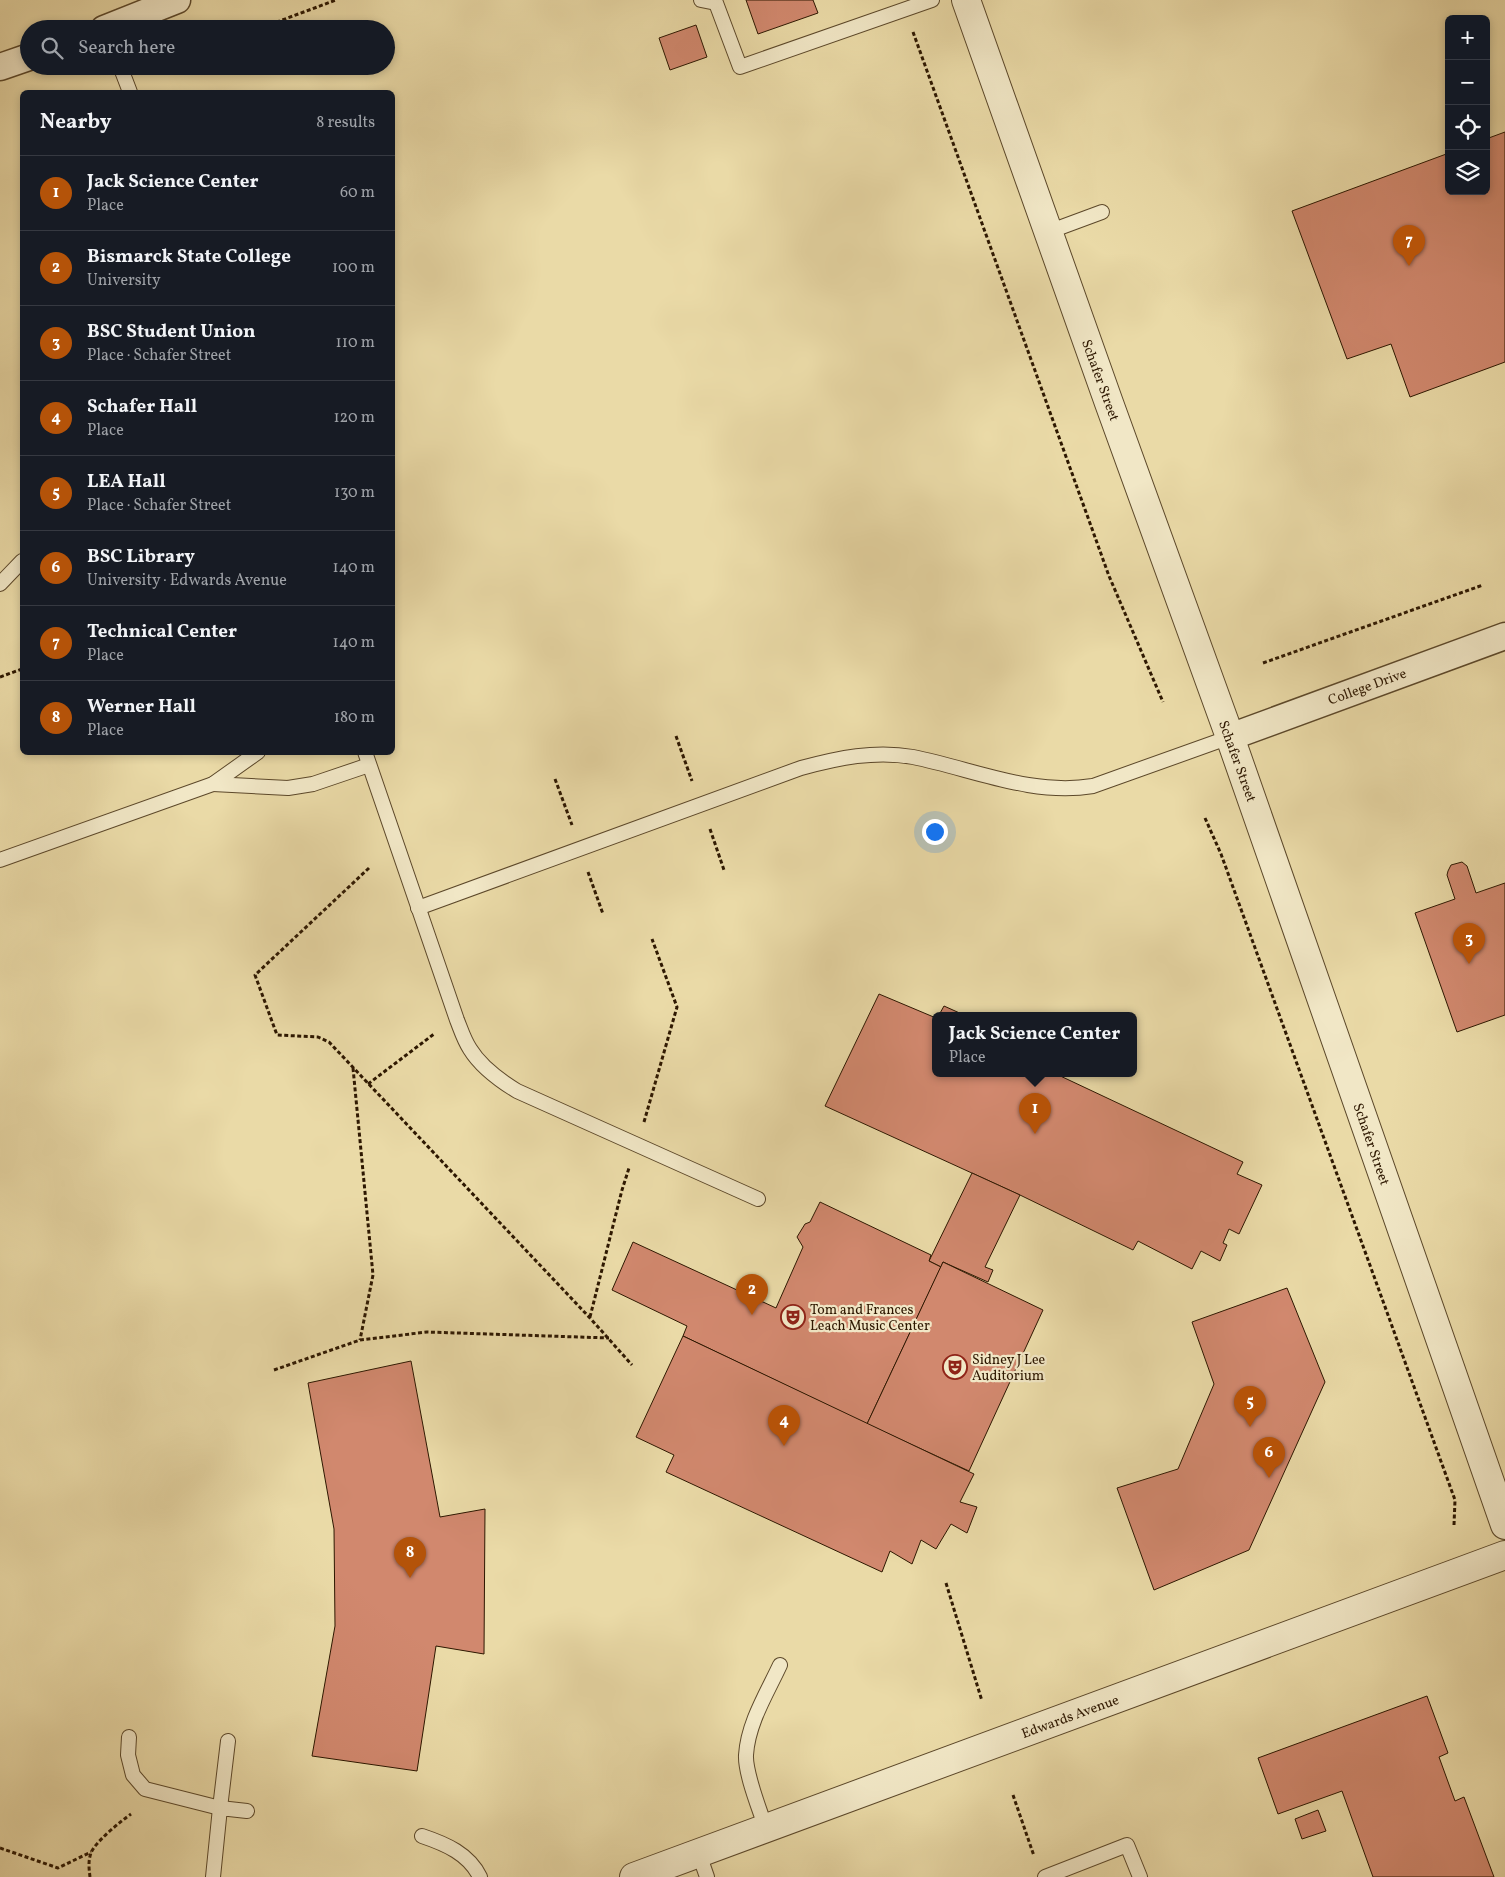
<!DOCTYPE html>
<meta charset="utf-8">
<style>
:root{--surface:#171b24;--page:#20242c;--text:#f1f3f6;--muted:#9ea1a6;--line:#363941;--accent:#b45309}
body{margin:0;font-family:Vollkorn,serif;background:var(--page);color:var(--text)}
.controls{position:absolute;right:15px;top:15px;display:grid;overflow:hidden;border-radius:8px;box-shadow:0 2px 8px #0003}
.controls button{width:45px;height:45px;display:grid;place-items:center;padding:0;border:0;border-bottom:1px solid var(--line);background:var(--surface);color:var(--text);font:25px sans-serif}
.you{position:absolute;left:934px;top:831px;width:18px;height:18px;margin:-12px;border:4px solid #fff;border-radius:50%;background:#1a73e8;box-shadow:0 0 0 8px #1a73e833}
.badge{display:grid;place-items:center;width:32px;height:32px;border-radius:50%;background:var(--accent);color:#fff;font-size:16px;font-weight:700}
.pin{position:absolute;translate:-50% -41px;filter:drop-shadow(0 1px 2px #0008)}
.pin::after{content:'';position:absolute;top:26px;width:18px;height:15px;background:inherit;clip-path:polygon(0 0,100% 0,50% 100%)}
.popup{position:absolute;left:932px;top:1012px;width:205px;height:65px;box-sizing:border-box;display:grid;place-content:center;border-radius:8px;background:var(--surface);filter:drop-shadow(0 1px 4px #0005);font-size:16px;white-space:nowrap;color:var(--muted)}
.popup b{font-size:19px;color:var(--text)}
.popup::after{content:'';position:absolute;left:50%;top:100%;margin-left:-10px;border:10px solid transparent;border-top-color:var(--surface)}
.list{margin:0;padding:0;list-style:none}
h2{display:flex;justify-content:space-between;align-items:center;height:65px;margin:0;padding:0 20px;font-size:21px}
h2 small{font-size:16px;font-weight:400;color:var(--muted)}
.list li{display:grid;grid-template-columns:32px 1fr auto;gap:15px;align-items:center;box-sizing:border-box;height:75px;padding:0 20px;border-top:1px solid var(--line)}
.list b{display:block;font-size:19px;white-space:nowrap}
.list p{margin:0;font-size:16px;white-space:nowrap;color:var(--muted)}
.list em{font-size:16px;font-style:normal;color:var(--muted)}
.icon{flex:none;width:28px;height:28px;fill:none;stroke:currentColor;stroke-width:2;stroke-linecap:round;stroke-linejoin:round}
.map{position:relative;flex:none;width:1505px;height:1877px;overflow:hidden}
.search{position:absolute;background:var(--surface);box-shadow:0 2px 8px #0003;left:20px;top:20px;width:375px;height:55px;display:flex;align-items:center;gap:12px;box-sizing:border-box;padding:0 18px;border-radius:28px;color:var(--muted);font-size:19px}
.panel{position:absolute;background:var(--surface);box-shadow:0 2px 8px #0003;left:20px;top:90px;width:375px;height:665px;border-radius:8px}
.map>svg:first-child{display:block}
</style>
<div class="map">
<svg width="1505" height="1877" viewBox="0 0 1505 1877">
<rect width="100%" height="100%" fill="#eadaa7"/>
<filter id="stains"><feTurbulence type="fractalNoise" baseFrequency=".004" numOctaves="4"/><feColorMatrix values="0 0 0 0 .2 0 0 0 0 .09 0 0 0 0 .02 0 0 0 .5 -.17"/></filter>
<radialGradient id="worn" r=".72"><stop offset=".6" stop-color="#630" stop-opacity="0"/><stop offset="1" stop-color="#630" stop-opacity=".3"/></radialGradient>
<g fill="#d1886e" stroke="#2d1700">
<polygon points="746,0 813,0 818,13 758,34"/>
<polygon points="696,25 707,57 670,70 659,38"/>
<polygon points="1505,132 1505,362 1410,397 1391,344 1347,359 1292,211 1449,153 1449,191 1486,191 1486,139"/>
<polygon points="1462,862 1467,866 1476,893 1505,883 1505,1015 1457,1032 1415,913 1455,899 1447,875 1448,871 1451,865"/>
<polygon points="879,994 936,1018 936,1073 1054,1073 1243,1162 1237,1174 1262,1185 1239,1234 1229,1229 1223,1243 1227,1245 1220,1261 1201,1251 1192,1269 1138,1241 1133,1250 1020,1195 825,1106"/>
<polygon points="944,1006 964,1015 939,1015"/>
<polygon points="972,1173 1020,1195 985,1267 993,1270 988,1282 943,1262 941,1267 929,1261"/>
<polygon points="820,1202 931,1255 929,1261 941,1267 867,1424 683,1336 687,1326 612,1290 633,1242 776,1308 803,1247 797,1237 805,1224 810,1222"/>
<polygon points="943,1262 1043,1310 969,1471 867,1424"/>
<polygon points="1287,1288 1325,1382 1249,1550 1154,1590 1117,1488 1178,1469 1214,1384 1192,1322"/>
<polygon points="683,1336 974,1474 960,1502 977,1507 967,1533 951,1524 936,1549 921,1540 912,1564 890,1551 882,1572 666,1472 674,1455 636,1437"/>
<polygon points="411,1361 440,1517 485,1509 484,1654 436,1646 417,1771 312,1756 335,1626 334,1529 308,1383"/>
<polygon points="1427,1696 1448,1753 1439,1757 1455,1801 1464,1797 1494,1877 1373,1877 1342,1791 1278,1814 1258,1758"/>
<polygon points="1318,1810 1326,1831 1302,1839 1295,1819"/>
</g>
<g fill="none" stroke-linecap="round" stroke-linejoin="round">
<defs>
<g id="service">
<polyline points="701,0 716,3 740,67 932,0"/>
<polyline points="120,66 130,92"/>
<polyline points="1048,232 1102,212"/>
<polyline points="0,584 22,561"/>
<path d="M365 752 457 1020C461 1030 464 1040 470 1049 481 1067 499 1080 517 1091L758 1199"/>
<polyline points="213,784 288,788 313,784 369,765"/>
<polyline points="0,860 213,784 258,752"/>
<path d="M418 908 801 768C838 758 875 750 913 757 973 769 1031 796 1093 786L1230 737"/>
<polyline points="129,1737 128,1755 133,1775 145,1789 220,1808 228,1741"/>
<path d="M766 1829C760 1810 745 1774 746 1755 748 1723 767 1693 780 1665"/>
<path d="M422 1836C446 1844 469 1854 480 1877"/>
<polyline points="699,1854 707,1877"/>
<polyline points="213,1877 220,1808 247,1811"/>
<polyline points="1045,1877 1127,1845 1140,1877"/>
</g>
<g id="minor">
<polyline points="104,29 177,0"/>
<polyline points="0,67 29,57"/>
<polyline points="1230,737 1505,636"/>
</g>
<g id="tertiary">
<polyline points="966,0 1109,403 1230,737 1505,1525"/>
<polyline points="634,1877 1505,1555"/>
</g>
</defs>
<use href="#service" stroke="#5c482a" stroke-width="16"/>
<use href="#minor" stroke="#5c482a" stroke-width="29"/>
<use href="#tertiary" stroke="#5c482a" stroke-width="30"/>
<g stroke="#2d1700" stroke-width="3" stroke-dasharray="4 2.5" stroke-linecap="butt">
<polyline points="258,29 336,0"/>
<polyline points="913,32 1109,576 1163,702"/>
<polyline points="1263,663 1483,585"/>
<polyline points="0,677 22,669"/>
<polyline points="676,736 692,781"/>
<polyline points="555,779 572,825"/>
<polyline points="1205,818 1221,854 1455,1500 1454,1525"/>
<polyline points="710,829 724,870"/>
<polyline points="369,868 255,975 277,1035 318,1037 329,1042 590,1318 632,1365"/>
<polyline points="588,872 603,914"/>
<polyline points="353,1068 373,1275 360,1340"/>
<polyline points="368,1084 434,1034"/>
<polyline points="644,1122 677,1007 652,939"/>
<polyline points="590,1317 622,1190 629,1168"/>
<polyline points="274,1370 360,1340 427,1332 609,1338"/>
<polyline points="946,1583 982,1701"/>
<polyline points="1013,1795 1034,1856"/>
<polyline points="0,1848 58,1868 91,1852"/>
<path d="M90 1877C89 1869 88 1861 91 1853 94 1843 121 1821 131 1814"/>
</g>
<use href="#service" stroke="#f1e7c6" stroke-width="14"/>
<use href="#minor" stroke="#f1e7c6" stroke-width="26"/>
<use href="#tertiary" stroke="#f1e7c6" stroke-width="28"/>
</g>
<defs>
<symbol id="theatre-ring" viewBox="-11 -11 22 22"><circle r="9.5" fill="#f1e7c6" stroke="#8f2418" stroke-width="1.5"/><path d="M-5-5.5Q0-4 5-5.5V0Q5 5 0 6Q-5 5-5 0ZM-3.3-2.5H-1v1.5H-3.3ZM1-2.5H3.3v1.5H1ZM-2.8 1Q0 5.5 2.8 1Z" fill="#8f2418"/></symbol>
</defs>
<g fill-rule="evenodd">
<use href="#theatre-ring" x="779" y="1303" width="28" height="28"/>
<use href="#theatre-ring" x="941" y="1353" width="28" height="28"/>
</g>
<g text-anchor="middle" stroke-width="4.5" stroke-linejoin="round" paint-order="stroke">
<g font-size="14" fill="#2d1700" stroke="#f1e7c6">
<text transform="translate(1101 380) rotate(70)" y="5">Schafer Street</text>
<text transform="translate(1367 686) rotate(-20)" y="5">College Drive</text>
<text transform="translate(1238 761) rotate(70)" y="5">Schafer Street</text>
<text transform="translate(1372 1144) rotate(71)" y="5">Schafer Street</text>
<text transform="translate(1070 1716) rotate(-20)" y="5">Edwards Avenue</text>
</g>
<g font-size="14" fill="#2d1700" stroke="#f1e7c6" text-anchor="start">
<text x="810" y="1314">Tom and Frances<tspan x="810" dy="16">Leach Music Center</tspan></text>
<text x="972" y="1364">Sidney J Lee<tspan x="972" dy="16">Auditorium</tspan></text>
</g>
</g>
<rect width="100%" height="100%" filter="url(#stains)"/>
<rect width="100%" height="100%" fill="url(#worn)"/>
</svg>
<div class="controls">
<button>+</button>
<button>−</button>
<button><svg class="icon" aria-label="locate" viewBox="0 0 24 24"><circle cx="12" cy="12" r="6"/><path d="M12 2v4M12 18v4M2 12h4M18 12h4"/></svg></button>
<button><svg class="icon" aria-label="layers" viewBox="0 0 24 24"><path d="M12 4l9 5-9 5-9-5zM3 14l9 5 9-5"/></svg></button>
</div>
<div class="you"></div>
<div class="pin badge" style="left:1035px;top:1134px">1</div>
<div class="popup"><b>Jack Science Center</b>Place</div>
<div class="pin badge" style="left:752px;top:1315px">2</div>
<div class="pin badge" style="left:1469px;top:964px">3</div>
<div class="pin badge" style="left:784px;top:1446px">4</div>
<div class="pin badge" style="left:1250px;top:1427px">5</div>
<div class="pin badge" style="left:1269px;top:1478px">6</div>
<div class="pin badge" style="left:1409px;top:266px">7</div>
<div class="pin badge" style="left:410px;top:1578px">8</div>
<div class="search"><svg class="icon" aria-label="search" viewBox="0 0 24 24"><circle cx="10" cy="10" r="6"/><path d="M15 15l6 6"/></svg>Search here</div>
<section class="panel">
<h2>Nearby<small>8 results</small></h2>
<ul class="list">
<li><span class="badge">1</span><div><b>Jack Science Center</b><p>Place</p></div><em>60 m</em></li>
<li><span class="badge">2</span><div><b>Bismarck State College</b><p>University</p></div><em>100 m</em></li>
<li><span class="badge">3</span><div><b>BSC Student Union</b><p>Place · Schafer Street</p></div><em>110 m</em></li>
<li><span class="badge">4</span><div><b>Schafer Hall</b><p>Place</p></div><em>120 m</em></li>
<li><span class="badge">5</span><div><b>LEA Hall</b><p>Place · Schafer Street</p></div><em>130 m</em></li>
<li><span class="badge">6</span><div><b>BSC Library</b><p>University · Edwards Avenue</p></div><em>140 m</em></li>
<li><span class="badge">7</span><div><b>Technical Center</b><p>Place</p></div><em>140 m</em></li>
<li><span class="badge">8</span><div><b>Werner Hall</b><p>Place</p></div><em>180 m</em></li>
</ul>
</section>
</div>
